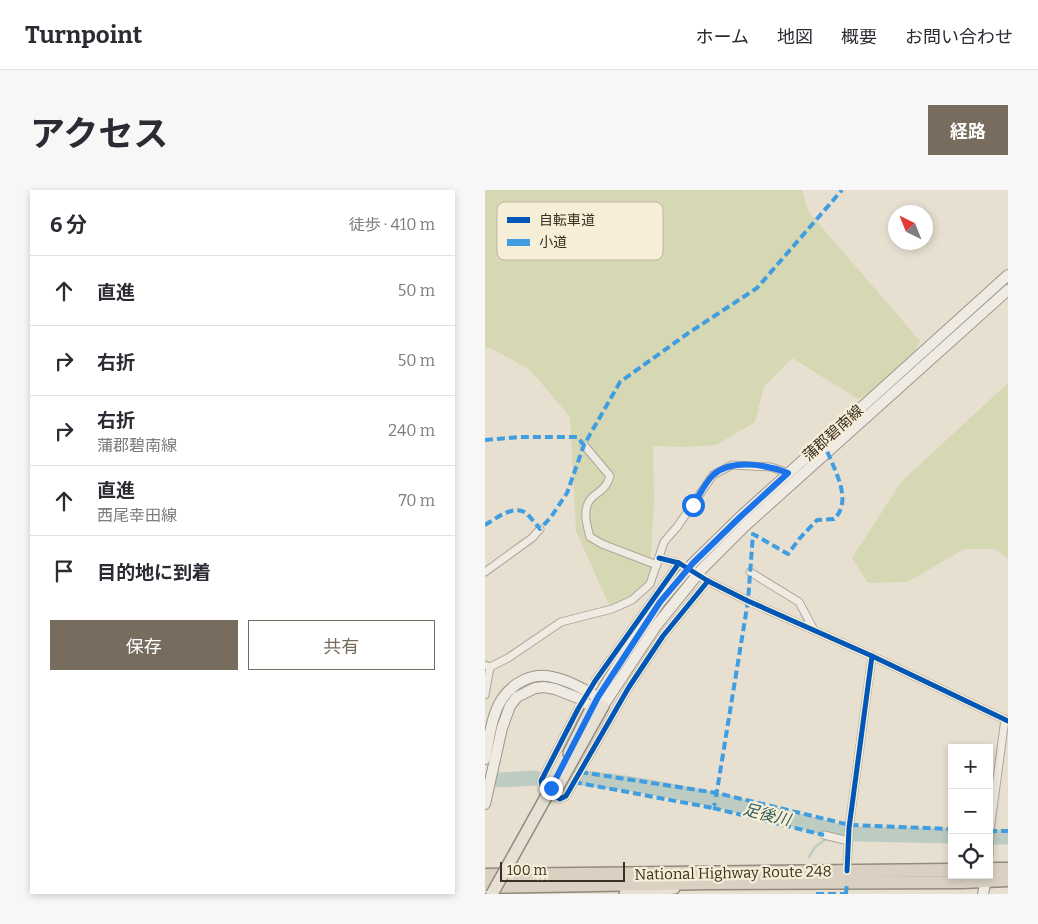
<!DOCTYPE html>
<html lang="ja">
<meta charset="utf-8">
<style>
:root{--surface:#fff;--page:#f7f7f7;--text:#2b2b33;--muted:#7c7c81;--line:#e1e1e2;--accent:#786c5e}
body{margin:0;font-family:Bitter,"Noto Sans JP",serif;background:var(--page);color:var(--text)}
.controls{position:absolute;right:15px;bottom:15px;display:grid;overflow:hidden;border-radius:0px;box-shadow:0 2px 8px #0003}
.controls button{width:45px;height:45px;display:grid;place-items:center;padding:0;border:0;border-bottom:1px solid var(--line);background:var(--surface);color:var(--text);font:25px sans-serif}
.compass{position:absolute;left:403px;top:15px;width:45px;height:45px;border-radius:50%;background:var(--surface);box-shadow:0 2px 8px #0003;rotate:317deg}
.scale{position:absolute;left:15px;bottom:12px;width:125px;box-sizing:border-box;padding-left:5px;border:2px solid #3d2e20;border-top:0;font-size:14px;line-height:18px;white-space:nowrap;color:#3d2e20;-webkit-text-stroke:4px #f7eed8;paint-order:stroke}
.stop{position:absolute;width:15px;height:15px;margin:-11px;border:4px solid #1a73e8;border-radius:50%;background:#fff}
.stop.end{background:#1a73e8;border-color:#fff;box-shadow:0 1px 5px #0008}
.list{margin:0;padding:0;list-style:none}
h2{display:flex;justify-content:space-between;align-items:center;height:65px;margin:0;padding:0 20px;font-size:21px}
h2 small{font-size:16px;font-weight:400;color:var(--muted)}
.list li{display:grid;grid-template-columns:32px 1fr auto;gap:15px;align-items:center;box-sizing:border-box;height:70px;padding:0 20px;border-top:1px solid var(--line)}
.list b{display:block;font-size:19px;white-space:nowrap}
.list p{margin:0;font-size:16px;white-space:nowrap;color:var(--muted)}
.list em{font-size:16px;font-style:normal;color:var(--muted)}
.actions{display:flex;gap:10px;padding:15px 20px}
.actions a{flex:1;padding:11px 0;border:1px solid var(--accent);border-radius:0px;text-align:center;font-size:18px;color:var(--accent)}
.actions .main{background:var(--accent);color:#fff}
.icon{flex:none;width:28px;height:28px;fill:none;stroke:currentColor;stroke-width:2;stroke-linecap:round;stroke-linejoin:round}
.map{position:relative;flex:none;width:523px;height:704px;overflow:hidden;border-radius:0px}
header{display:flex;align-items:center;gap:30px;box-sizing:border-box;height:70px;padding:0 25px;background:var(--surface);border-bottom:1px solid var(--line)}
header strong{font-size:24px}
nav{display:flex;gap:28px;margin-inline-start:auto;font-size:18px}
.intro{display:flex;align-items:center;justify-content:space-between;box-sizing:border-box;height:120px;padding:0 30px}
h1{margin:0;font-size:35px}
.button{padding:12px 22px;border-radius:0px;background:var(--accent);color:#fff;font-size:18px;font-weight:700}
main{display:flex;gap:30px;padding:0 30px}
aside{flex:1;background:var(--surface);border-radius:0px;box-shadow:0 2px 8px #0003}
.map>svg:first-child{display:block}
</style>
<header>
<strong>Turnpoint</strong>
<nav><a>ホーム</a><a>地図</a><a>概要</a><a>お問い合わせ</a></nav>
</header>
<div class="intro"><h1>アクセス</h1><a class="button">経路</a></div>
<main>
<aside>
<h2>6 分<small>徒歩 · 410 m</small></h2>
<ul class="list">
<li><svg class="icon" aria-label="ahead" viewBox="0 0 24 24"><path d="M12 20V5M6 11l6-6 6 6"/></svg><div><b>直進</b></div><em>50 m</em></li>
<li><svg class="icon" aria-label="right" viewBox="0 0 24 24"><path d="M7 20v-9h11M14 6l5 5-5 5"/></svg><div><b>右折</b></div><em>50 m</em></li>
<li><svg class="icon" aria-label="right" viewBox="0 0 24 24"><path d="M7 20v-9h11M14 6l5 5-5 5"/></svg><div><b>右折</b><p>蒲郡碧南線</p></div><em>240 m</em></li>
<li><svg class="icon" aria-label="ahead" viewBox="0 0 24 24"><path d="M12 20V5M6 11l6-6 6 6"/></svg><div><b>直進</b><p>西尾幸田線</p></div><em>70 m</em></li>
<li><svg class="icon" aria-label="arrive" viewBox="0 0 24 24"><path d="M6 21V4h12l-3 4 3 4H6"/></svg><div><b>目的地に到着</b></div></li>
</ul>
<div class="actions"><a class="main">保存</a><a>共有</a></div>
</aside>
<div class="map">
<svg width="523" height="704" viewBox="0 0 523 704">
<rect width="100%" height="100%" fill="#e7e0d1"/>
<g fill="#d6d7b3">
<polygon points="0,0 317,0 323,21 435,151 415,190 373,209 307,168 279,197 270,232 231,255 202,257 168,256 169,310 165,380 154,406 124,415 91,341 85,227 45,180 6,158 0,158"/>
<polygon points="523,193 523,369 510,359 479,359 423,392 383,393 367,368 417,291"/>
</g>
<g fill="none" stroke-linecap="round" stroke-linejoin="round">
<polyline stroke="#bcccc2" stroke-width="2.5" points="324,667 330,657 352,641"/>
<g stroke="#bcccc2" stroke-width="15">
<path d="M98 588C184 596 269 619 352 641L374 644 467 646"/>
<polyline points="14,590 50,588"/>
<polyline points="504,647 523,647"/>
</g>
<defs>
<g id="street">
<path d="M99 255 125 286C122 296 118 299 110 305 96 315 101 333 105 347L117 354 172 375"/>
<polyline points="0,382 47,348 55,339"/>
<polyline points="265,382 314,412 329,440"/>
<polyline points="219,389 263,411 387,466 523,531"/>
<polyline points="0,475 5,477 23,468 76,432 127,419 147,410 165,394 179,352 192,337 228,285 247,275 286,277 303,283"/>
<polyline points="110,491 194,373 174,368"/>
<polyline points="0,505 5,477"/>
<polyline points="93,519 56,591 58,600 75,609 81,606 144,497 178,446 223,391"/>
<polyline points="339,645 364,651"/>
<polyline points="504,666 505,641 520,529"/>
<polyline points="362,681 364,638 387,466"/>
</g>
<g id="secondary">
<polyline points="118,516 171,436 217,379 260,336 523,100"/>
<polyline points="107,517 132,476 175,412 208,373 254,328 523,85"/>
<path d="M0 569C4 550 6 526 17 509 28 493 47 482 67 487 83 490 98 499 113 507L115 511"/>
<polyline points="0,614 17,538 25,516 32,507 50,498 59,497 70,499 93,508 107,517 112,516"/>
<polyline points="498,704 501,690"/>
</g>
<g id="primary">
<polyline points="84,563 107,517"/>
<polyline points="71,600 118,516"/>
<polyline points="140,704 189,698"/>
</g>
<g id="highway">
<polyline points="504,679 523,679"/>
<polyline points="0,685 467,680"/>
<polyline points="0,697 223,693 478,692 523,690"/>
</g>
</defs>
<use href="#street" stroke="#ada599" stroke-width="9"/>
<use href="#secondary" stroke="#9c958a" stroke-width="12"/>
<use href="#primary" stroke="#928b80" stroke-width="14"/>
<use href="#highway" stroke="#928b80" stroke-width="15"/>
<use href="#street" stroke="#efebe3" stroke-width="7"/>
<use href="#secondary" stroke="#efebe3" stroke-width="10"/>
<use href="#primary" stroke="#e6e1d4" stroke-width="11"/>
<use href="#highway" stroke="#dad1c2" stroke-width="12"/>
<defs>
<polyline id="primary-bridge" points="7,704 66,598"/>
</defs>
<use href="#primary-bridge" stroke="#928b80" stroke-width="14" stroke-linecap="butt"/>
<use href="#primary-bridge" stroke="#e6e1d4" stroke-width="11"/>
<g stroke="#3f9de0" stroke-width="4" stroke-dasharray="8 4" stroke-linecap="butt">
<polyline points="0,250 34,247 92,247 99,255"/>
<path d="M0 335C10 329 29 314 41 323 46 328 51 334 55 339L66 327 82 303 99 255 135 192 202 144 272 98 357 0"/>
<polyline points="95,582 232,603 365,635 467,639"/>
<polyline points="89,592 228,618 230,613"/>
<path d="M231 607 263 411 268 344 303 364 315 348 332 330 349 329C368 311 350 281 342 261"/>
<polyline points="228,618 339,645"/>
<polyline points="504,641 523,641"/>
<polyline points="331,704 361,704"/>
<polyline points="361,704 362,692"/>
</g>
<defs>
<g id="cycleway">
<polyline points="174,368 194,373 223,391 263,411 387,466 523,531"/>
<polyline points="194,373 110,491 93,519 56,591 58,600 75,609 81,606 144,497 178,446 223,391"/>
<polyline points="362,681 364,638 387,466"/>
</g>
</defs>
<use href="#cycleway" stroke="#f7eed8" stroke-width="8"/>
<use href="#cycleway" stroke="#0057b8" stroke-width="5"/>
</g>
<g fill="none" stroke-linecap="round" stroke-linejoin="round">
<path stroke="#1a73e8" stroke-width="6" d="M66 598 113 507 175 412 208 373 254 328 303 283C282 275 247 268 228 285 220 293 214 306 208 315"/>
</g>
<g text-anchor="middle" stroke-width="4.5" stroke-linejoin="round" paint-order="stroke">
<g font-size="15" fill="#3d2e20" stroke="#f7eed8">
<text transform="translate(348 243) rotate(-42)" y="5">蒲郡碧南線</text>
<text transform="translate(248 683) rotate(-1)" y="5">National Highway Route 248</text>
</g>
<g font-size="16" font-style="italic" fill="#2f5d5a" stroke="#f7eed8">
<text transform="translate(282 624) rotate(14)" y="6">足後川</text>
</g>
</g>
<rect x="12" y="12" width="166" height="58" rx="8" fill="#f7eed8" stroke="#bfb4a1" stroke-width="1"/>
<rect x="22" y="27" width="23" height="6" fill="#0057b8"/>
<rect x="22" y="49" width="23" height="7" fill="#3f9de0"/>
<g font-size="14" fill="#3d2e20">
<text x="54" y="35">自転車道</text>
<text x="54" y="57">小道</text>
</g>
</svg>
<div class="controls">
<button>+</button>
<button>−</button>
<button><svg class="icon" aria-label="locate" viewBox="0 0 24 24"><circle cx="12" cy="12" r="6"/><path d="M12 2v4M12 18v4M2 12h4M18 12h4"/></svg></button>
</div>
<svg class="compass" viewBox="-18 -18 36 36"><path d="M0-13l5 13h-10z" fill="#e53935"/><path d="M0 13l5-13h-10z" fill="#7c7c81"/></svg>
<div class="scale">100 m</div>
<div class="stop" style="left:208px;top:315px"></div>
<div class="stop end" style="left:66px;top:598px"></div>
</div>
</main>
